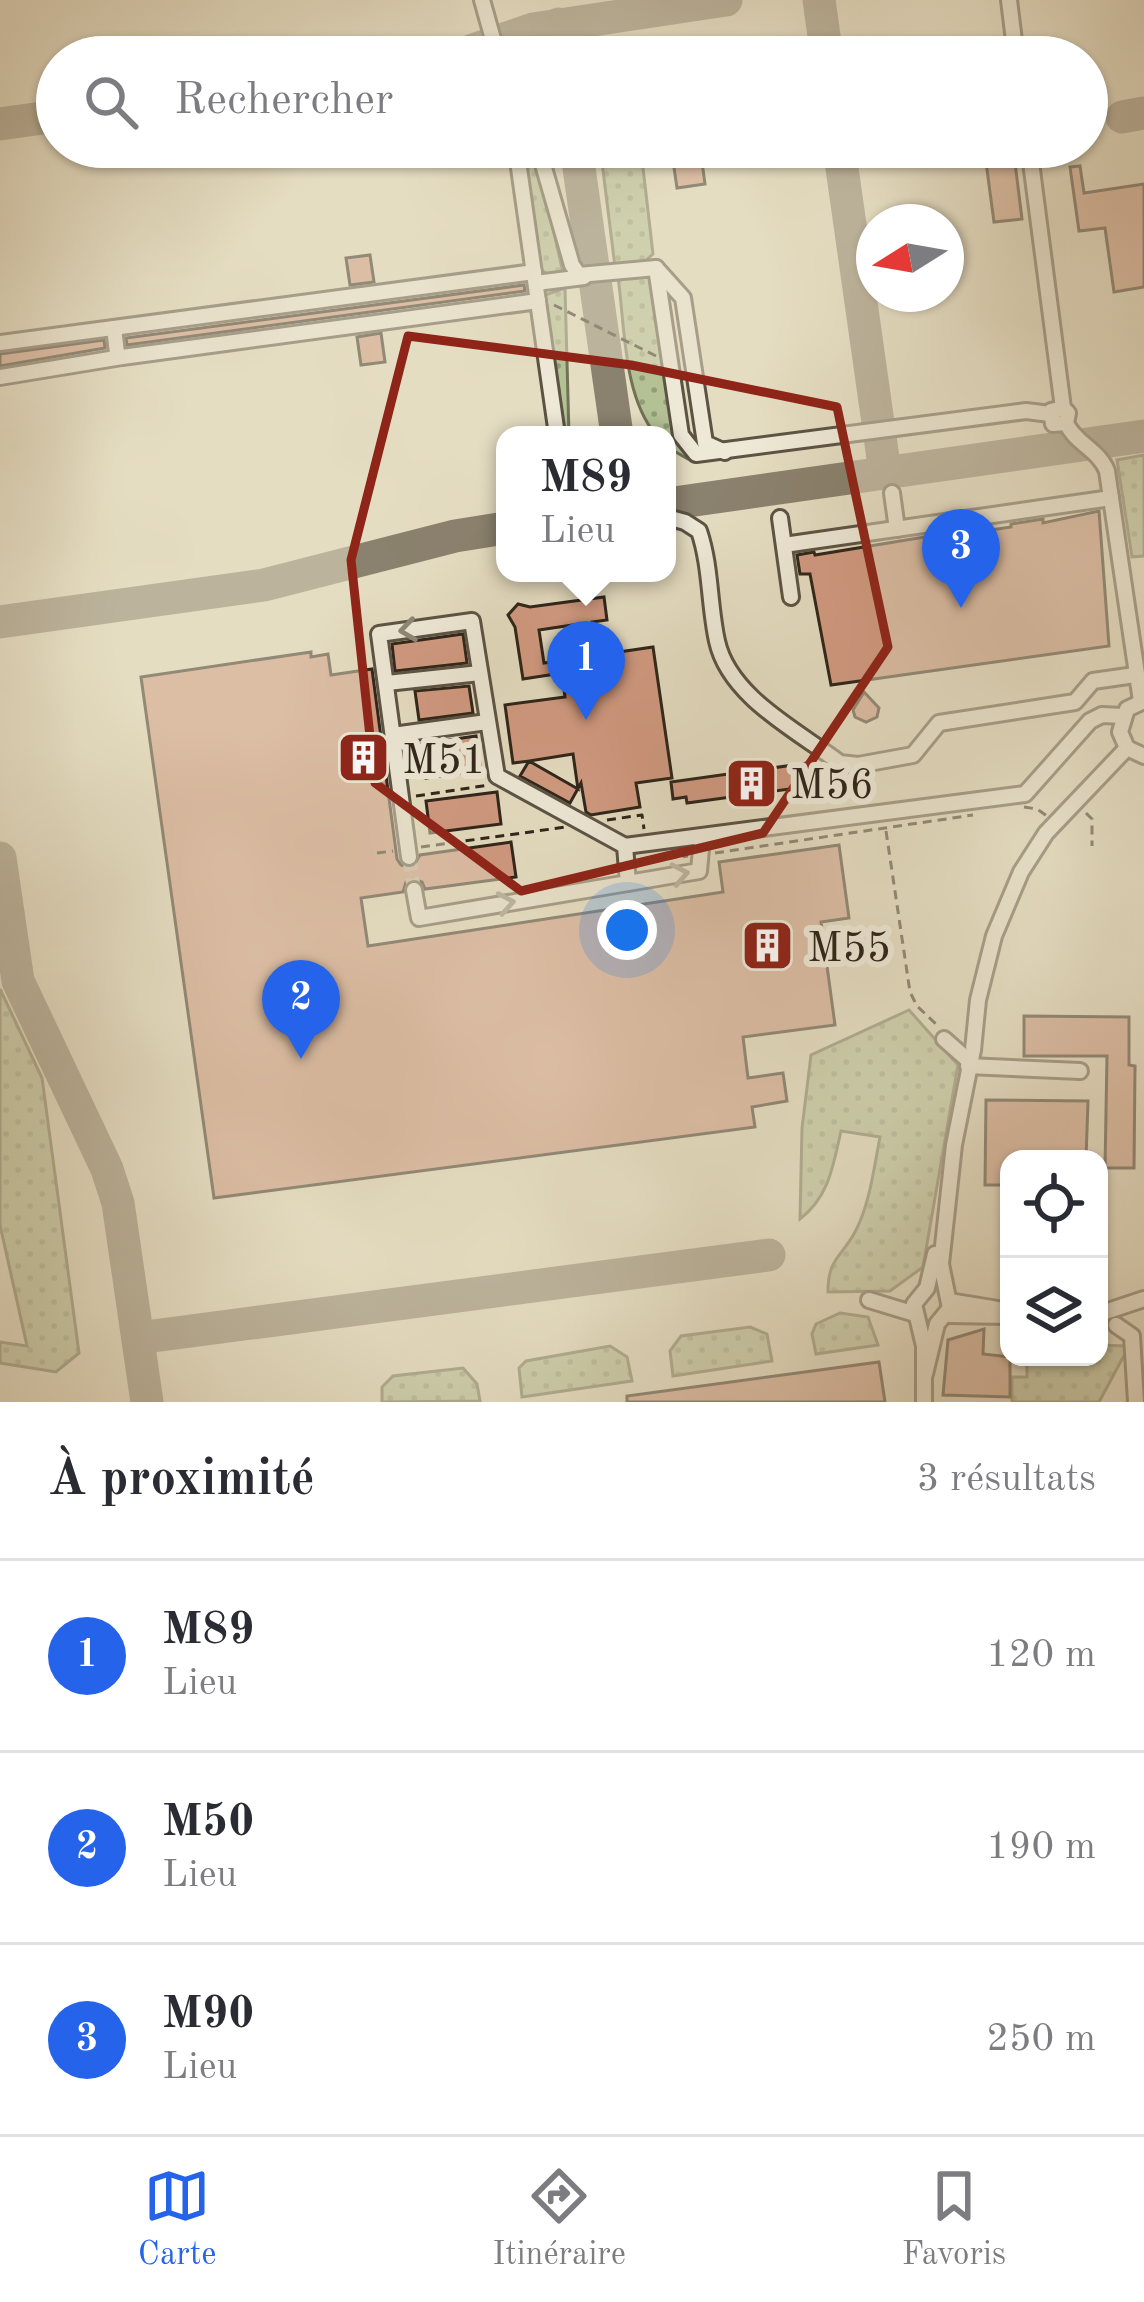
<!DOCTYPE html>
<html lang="fr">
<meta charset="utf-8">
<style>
:root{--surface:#fff;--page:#f7f7f7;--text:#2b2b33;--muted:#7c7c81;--line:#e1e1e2;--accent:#2563eb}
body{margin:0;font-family:"Old Standard TT",serif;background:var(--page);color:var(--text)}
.controls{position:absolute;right:36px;bottom:36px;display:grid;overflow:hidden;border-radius:24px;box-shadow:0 3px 9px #0004}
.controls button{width:108px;height:108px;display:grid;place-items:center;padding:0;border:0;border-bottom:3px solid var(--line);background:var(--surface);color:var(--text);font:60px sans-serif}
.compass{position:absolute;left:856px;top:204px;width:108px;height:108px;border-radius:50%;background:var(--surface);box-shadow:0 3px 9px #0004;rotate:259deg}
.you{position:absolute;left:627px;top:930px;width:42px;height:42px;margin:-30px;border:9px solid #fff;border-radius:50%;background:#1a73e8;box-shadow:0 0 0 18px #1a73e833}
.badge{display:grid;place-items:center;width:78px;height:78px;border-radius:50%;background:var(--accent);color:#fff;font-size:39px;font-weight:700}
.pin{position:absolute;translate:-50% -99px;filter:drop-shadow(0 3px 6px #0008)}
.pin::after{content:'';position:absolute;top:63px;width:42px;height:36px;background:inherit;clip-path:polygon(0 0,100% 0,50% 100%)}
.popup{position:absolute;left:496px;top:426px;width:180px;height:156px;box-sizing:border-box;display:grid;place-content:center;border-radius:24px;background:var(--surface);filter:drop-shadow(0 3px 9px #0005);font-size:39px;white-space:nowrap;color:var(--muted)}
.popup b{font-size:45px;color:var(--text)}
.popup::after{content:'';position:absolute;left:50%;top:100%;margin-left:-24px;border:24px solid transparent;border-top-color:var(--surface)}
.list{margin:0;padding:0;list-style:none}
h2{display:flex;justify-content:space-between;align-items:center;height:156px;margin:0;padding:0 48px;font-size:51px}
h2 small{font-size:39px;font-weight:400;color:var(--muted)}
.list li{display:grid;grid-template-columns:78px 1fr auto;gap:36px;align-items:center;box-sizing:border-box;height:192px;padding:0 48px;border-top:3px solid var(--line)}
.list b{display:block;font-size:45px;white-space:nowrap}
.list p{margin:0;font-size:39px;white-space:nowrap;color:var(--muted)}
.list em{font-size:39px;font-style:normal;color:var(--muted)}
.icon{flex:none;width:66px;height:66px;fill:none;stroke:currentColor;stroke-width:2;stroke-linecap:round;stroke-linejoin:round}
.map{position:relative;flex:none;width:1144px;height:1402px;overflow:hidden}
.search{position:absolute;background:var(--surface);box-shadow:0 3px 9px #0004;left:36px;right:36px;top:36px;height:132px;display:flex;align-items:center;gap:30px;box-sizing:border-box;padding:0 42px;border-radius:66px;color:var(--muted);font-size:45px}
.sheet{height:732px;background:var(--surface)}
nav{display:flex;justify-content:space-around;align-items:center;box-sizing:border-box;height:168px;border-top:3px solid var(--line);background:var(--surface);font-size:33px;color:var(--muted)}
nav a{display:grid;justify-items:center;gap:6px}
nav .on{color:var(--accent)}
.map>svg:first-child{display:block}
</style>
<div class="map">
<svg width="1144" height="1402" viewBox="0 0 1144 1402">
<defs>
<pattern id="grass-dots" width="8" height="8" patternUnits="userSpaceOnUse" patternTransform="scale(3)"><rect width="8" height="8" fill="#b4c194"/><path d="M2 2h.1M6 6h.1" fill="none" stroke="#939d78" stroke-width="1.8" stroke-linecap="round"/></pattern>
</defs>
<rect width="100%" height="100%" fill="#e5ddc2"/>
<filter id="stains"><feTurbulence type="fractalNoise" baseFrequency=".00167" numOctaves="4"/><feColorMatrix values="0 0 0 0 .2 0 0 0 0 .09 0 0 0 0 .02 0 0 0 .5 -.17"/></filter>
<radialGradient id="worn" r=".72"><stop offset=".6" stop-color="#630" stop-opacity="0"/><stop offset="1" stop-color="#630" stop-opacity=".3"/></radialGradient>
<g fill="url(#grass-dots)" stroke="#717357" stroke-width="3">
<polygon points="522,147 532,147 538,161 563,273 548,274 541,270"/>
<polygon points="633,159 643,168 653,254 643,263 615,267 602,162"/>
<path d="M647 275 651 277 678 440 690 455 702 460 688 459 667 447V435H656C623 396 625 326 618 277Z"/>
<polygon points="565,288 569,435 564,435 545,295"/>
<polygon points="1144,455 1144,556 1132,557 1117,460"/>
<polygon points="0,989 42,1078 79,1353 56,1372 0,1363 0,1342 27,1346 0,1225"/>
<path d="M909 1010 958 1065 923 1267 890 1291 828 1292C828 1258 841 1258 855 1232 870 1204 874 1167 880 1137L841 1131C833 1166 829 1197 800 1219L802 1128 811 1055Z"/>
<polygon points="840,1313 868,1317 878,1345 816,1354 812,1334 816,1324"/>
<polygon points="750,1327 767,1334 772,1361 673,1376 670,1351 681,1336"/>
<polygon points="1099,1345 1125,1346 1127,1350 1099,1402 1012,1402 1012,1377 1027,1377 1027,1357 1099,1357"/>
<polygon points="610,1346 627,1357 632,1381 522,1397 519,1368 526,1361"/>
<polygon points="463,1368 477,1384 480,1401 382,1402 382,1387 393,1376"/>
</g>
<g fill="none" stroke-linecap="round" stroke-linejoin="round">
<g stroke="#8a816e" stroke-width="33">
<polyline points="819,0 827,57"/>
<polyline points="559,24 564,57"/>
<polyline points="453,57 533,29 726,0"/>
<polyline points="1122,117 1144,113"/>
<polyline points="0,124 57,116"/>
<polyline points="576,147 617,435"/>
<polyline points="839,147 885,472"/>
<polyline points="667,504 1144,436"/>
<polyline points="0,622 264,585 455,536 505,528"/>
<polyline points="0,858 18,981 107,1169 118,1203 147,1402"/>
<polyline points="138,1338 769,1255"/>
</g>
</g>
<g fill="#d19a81" stroke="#2e251a" stroke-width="3" fill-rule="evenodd">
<polygon points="671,147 700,147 705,184 677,188"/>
<polygon points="984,147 1013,147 1022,219 994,222"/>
<polygon points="1080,166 1084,193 1144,184 1144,287 1114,292 1105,228 1079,231 1070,167"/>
<polygon points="370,255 374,282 350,285 346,258"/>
<polygon points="524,285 525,291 127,345 126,338"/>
<polygon points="381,333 385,362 361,365 357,337"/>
<polygon points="104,340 105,348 0,366 0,354"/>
<polygon points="1099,511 1109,646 831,685 810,574 800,574 797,555 814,552 815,555 949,533 950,536 1011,527 1011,524 1043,519 1043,523"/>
<path d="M604 597 607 620 592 622 593 628 579 630V624L539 630 544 663 653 647 672 778 636 783 640 807 591 815 586 812 581 783 570 803 520 776 529 761 513 763 505 705 565 697 562 673 523 679 515 627 508 615 518 604 530 607ZM573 754 578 789 529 761Z"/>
<polygon points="463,634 467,663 395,671 392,644"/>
<polygon points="311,652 311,657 328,654 331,675 372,669 397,859 401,865 412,868 420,855 511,842 516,877 425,889 422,882 413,879 406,882 403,892 361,898 368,946 723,892 719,862 839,845 849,918 821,922 835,1025 743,1037 748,1078 783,1073 787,1101 752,1107 755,1127 214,1198 141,677"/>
<polygon points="469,686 473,713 419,720 415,691"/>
<polygon points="864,692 879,708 877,717 866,722 855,717 853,710"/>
<polygon points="476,736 481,770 426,778 421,744"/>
<polygon points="815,762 819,785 687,803 686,797 673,799 671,782"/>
<polygon points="497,792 501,824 430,833 426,801"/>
<polygon points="1024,1016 1129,1017 1129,1065 1135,1066 1134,1168 1105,1168 1107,1056 1024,1056"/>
<polygon points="986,1100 1088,1101 1086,1159 1009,1159 1009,1185 985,1185"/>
<polygon points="984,1329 983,1354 1010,1357 1010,1397 943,1395 948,1340"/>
<polygon points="879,1362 885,1402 627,1402 627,1396"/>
</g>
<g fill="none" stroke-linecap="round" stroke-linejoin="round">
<polyline stroke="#c0b8a0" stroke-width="14" stroke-dasharray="14 7" stroke-linecap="butt" points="409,857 414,890"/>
<defs>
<g id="minor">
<polyline points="482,0 498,57"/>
<polyline points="1009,0 1016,57"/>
<polyline points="516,147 557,435"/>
<polyline points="538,147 572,265 579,275 656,268"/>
<polyline points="586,147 617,157"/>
<polyline points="1029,147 1063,408 1068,413 1066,423 1053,424 1051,411 1063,408"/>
<polyline points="656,268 681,435 696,454 1026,411 1050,414"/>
<polyline points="656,268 683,298 705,443 725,452"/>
<polyline points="536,283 584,277"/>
<polyline points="114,328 117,353 122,357 538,301"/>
<polyline points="0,343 534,272"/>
<polyline points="0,377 122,357"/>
<path d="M1066 423C1075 443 1099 450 1107 471L1141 701"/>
<polyline points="892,493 897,529"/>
<path d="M667 517 685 522 699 531C711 566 709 605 717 641 729 697 798 731 840 763L858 765 913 755 939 723 1075 702 1093 681 1135 675"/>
<polyline points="780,518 791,597"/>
<polyline points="784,545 1111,498"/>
<polyline points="387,683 480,673"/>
<polyline points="1144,701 1127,709 1120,732 1127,748 1144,756"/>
<polyline points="393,735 487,722"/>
<polyline points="625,846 1025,794 1090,721 1102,715 1123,716"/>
<polyline points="409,857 379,634 472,621 497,776 625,846 628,883 419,918 414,890"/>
<polyline points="628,883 699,871 702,838"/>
<polyline points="944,1039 969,1061"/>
<polyline points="968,1066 1080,1071"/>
<polyline points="869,1300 915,1314"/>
<polyline points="949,1301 1004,1310"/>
<polyline points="1099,1314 1144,1299"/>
<polyline points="947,1315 1009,1316"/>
<polyline points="1116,1325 1132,1336 1136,1402"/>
<polyline points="925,1374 937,1324 950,1308 941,1264 954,1145 973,1050 978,1000 994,936 1021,872 1046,833 1127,748"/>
<polyline points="924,1402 924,1346 914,1304 927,1288 935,1254"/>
</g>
</defs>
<use href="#minor" stroke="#5c5344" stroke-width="20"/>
<g stroke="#2e251a" stroke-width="3" stroke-dasharray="9 6" stroke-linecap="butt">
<polyline points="554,305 658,357"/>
<polyline points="416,796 489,785"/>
<polyline points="1024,807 1037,809 1047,816"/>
<polyline points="1086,813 1092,819 1092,846"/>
<polyline points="607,820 642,815 644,829"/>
<polyline points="886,831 910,992 917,1006 937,1025"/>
<polyline points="421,847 566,827"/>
<polyline points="377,853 393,851"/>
<polyline points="715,853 973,815"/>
<polyline points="638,862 688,856"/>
</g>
<use href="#minor" stroke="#eee9d7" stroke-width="14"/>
</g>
<defs><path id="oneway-chevron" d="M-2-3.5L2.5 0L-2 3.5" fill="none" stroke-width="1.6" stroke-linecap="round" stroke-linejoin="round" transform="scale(3)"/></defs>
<g stroke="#8e8778">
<use href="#oneway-chevron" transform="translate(408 630) rotate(172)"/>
<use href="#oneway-chevron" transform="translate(680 874) rotate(-11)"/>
<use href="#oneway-chevron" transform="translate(506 903) rotate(-10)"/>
</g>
<path d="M0 0H1144V1402H0ZM408 336 631 365 837 407 888 647 763 833 521 891 375 783 351 560Z" fill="#e5ddc2" fill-opacity=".55" fill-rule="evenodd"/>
<path fill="none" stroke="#8f2418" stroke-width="9" stroke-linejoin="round" d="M408 336 631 365 837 407 888 647 763 833 521 891 375 783 351 560Z"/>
<defs>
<symbol id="building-square" viewBox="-11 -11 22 22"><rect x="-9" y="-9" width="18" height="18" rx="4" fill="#8f2418" stroke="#eee9d7"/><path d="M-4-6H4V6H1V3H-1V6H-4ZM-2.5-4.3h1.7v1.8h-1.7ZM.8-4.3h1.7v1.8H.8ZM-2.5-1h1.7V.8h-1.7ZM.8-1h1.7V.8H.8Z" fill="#fff"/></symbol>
</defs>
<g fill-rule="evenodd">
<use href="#building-square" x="334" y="728" width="59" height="59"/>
<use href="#building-square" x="722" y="754" width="59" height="59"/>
<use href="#building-square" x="738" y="916" width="59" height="59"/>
</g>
<g text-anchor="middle" stroke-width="12" stroke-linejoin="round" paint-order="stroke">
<g font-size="42" fill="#2e251a" stroke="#eee9d7" text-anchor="start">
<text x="402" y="773">M51</text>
<text x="790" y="798">M56</text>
<text x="807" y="961">M55</text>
</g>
</g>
<rect width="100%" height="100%" filter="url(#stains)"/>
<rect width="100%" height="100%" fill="url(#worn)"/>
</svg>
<div class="controls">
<button><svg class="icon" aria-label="locate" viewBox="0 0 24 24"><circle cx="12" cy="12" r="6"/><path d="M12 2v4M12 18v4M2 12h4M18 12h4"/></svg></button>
<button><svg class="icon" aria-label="layers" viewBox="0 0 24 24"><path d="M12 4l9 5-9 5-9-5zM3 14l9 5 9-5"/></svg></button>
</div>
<svg class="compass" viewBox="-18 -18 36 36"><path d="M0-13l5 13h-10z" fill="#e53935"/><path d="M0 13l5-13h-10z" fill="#7c7c81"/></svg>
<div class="you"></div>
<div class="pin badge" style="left:586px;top:720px">1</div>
<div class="popup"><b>M89</b>Lieu</div>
<div class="pin badge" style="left:301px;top:1059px">2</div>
<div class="pin badge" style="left:961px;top:608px">3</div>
<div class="search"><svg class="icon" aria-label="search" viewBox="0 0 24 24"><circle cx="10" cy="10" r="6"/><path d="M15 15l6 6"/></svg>Rechercher</div>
</div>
<section class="sheet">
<h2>À proximité<small>3 résultats</small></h2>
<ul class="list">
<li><span class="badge">1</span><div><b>M89</b><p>Lieu</p></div><em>120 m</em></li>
<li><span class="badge">2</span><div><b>M50</b><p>Lieu</p></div><em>190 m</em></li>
<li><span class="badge">3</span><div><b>M90</b><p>Lieu</p></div><em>250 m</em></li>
</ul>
</section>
<nav>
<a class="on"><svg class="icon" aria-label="map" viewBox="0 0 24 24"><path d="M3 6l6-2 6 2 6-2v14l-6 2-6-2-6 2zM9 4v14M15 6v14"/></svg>Carte</a>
<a><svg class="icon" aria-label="directions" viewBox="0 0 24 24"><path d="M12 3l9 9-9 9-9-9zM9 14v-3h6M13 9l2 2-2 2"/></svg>Itinéraire</a>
<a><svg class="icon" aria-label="saved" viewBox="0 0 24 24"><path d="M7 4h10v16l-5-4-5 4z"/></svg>Favoris</a>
</nav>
